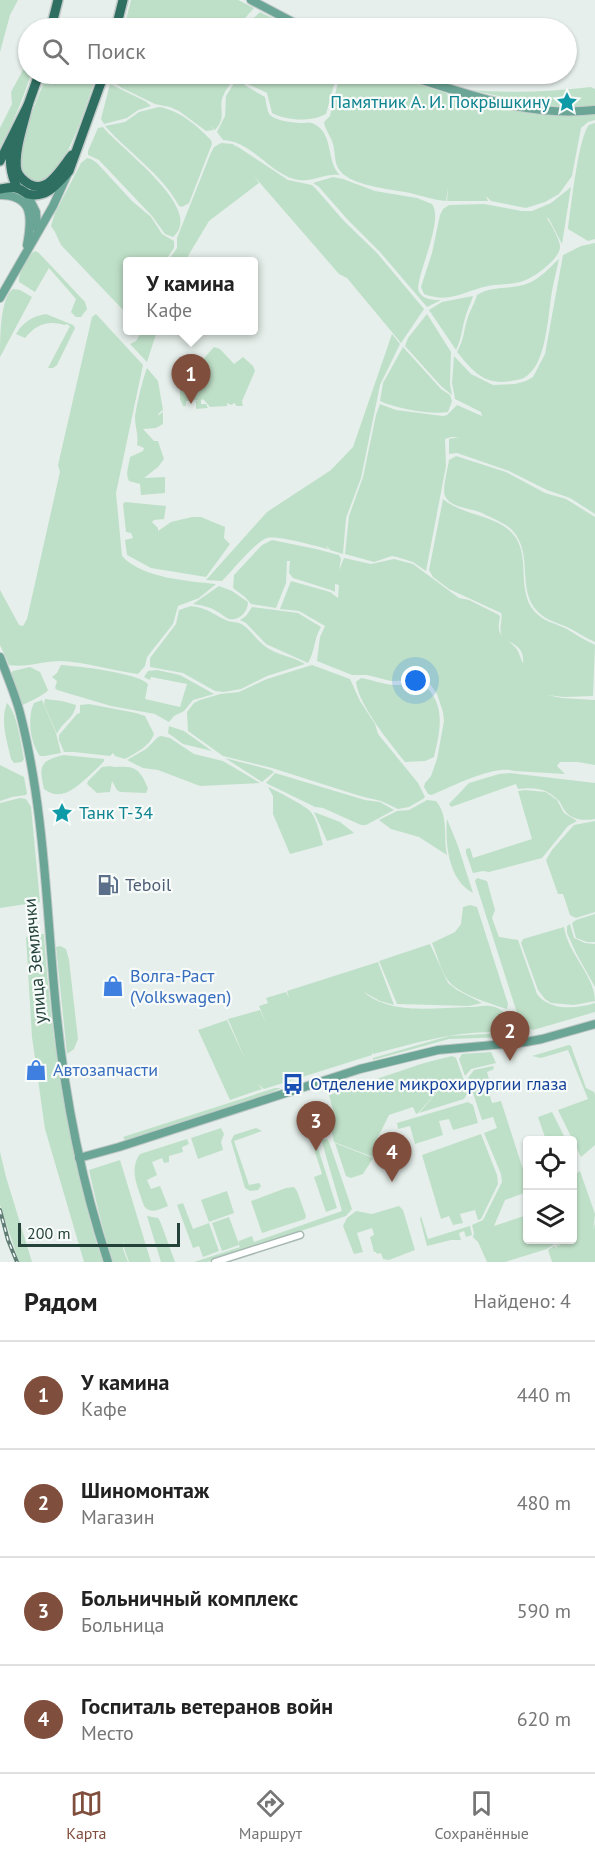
<!DOCTYPE html>
<html lang="ru">
<meta charset="utf-8">
<style>
:root{--surface:#fff;--page:#f6f6f6;--text:#222;--muted:#767676;--line:#e0e0e0;--accent:#804e3d}
body{margin:0;font-family:"PT Sans",sans-serif;background:var(--page);color:var(--text)}
.controls{position:absolute;right:18px;bottom:18px;display:grid;overflow:hidden;border-radius:6px;box-shadow:0 2px 4px #0004}
.controls button{width:54px;height:54px;display:grid;place-items:center;padding:0;border:0;border-bottom:2px solid var(--line);background:var(--surface);color:var(--text);font:30px sans-serif}
.scale{position:absolute;left:18px;bottom:15px;width:162px;box-sizing:border-box;padding-left:6px;border:3px solid #24423a;border-top:0;font-size:16px;line-height:21px;white-space:nowrap;color:#24423a;-webkit-text-stroke:4px #f7fbf9;paint-order:stroke}
.you{position:absolute;left:416px;top:681px;width:21px;height:21px;margin:-15px;border:4px solid #fff;border-radius:50%;background:#1a73e8;box-shadow:0 0 0 9px #1a73e833}
.badge{display:grid;place-items:center;width:39px;height:39px;border-radius:50%;background:var(--accent);color:#fff;font-size:20px;font-weight:700}
.pin{position:absolute;translate:-50% -50px;filter:drop-shadow(0 2px 3px #0008)}
.pin::after{content:'';position:absolute;top:32px;width:21px;height:18px;background:inherit;clip-path:polygon(0 0,100% 0,50% 100%)}
.popup{position:absolute;left:123px;top:257px;width:135px;height:78px;box-sizing:border-box;display:grid;place-content:center;border-radius:6px;background:var(--surface);filter:drop-shadow(0 2px 4px #0005);font-size:20px;white-space:nowrap;color:var(--muted)}
.popup b{font-size:22px;color:var(--text)}
.popup::after{content:'';position:absolute;left:50%;top:100%;margin-left:-12px;border:12px solid transparent;border-top-color:var(--surface)}
.list{margin:0;padding:0;list-style:none}
h2{display:flex;justify-content:space-between;align-items:center;height:78px;margin:0;padding:0 24px;font-size:26px}
h2 small{font-size:20px;font-weight:400;color:var(--muted)}
.list li{display:grid;grid-template-columns:39px 1fr auto;gap:18px;align-items:center;box-sizing:border-box;height:108px;padding:0 24px;border-top:2px solid var(--line)}
.list b{display:block;font-size:22px;white-space:nowrap}
.list p{margin:0;font-size:20px;white-space:nowrap;color:var(--muted)}
.list em{font-size:20px;font-style:normal;color:var(--muted)}
.icon{flex:none;width:33px;height:33px;fill:none;stroke:currentColor;stroke-width:2;stroke-linecap:round;stroke-linejoin:round}
.map{position:relative;flex:none;width:595px;height:1262px;overflow:hidden}
.search{position:absolute;background:var(--surface);box-shadow:0 2px 4px #0004;left:18px;right:18px;top:18px;height:66px;display:flex;align-items:center;gap:15px;box-sizing:border-box;padding:0 21px;border-radius:33px;color:var(--muted);font-size:22px}
.sheet{height:510px;background:var(--surface)}
nav{display:flex;justify-content:space-around;align-items:center;box-sizing:border-box;height:84px;border-top:2px solid var(--line);background:var(--surface);font-size:16px;color:var(--muted)}
nav a{display:grid;justify-items:center;gap:3px}
nav .on{color:var(--accent)}
.map>svg:first-child{display:block}
</style>
<div class="map">
<svg width="595" height="1262" viewBox="0 0 595 1262">
<rect width="100%" height="100%" fill="#e6efeb"/>
<g fill="#bfe0c8">
<polygon points="0,0 18,0 10,15 0,52"/>
<polygon points="131,0 238,0 254,8 236,28 128,28 126,20"/>
<polygon points="260,12 292,28 243,28"/>
<path d="M28 61V74H31C23 99 13 123 0 147V128L12 104 11 92Z"/>
<path d="M47 74H97C88 99 68 167 46 181 44 182 39 183 37 183 30 180 22 177 20 168 15 151 40 93 47 74Z"/>
<path d="M115 74 164 75 162 74H237C233 81 227 87 224 94 217 107 228 117 215 130L210 125 214 130 206 131 179 111 170 107 155 104 122 88 112 81Z"/>
<path d="M241 74H337L326 114C311 122 287 121 272 113L267 93 248 84Z"/>
<path d="M340 74H384L447 93 448 97V93C496 108 544 121 595 114V120L588 122 581 128 572 176 559 194 545 202 526 208 491 201 486 196 488 201H447L448 187 446 201C433 200 423 196 410 193 391 189 359 187 343 174 333 165 336 155 333 144 331 136 325 130 324 122L330 116Z"/>
<path d="M238 77 246 86 265 97C266 102 267 111 270 115 276 121 294 123 303 123 308 122 312 122 316 125 334 136 326 162 340 175 323 173 311 184 294 179 269 172 251 141 223 140L217 132 225 116 226 96Z"/>
<polygon points="110,84 145,101 151,106 138,110 127,118 104,124 101,119"/>
<path d="M591 87 595 89V106L571 107 539 105 471 90C512 93 549 92 591 87Z"/>
<path d="M159 107C181 111 196 125 211 140L212 144 189 203 182 207 179 206C162 174 129 153 105 126L125 122 139 112Z"/>
<path d="M595 123V239L588 241 568 229C571 209 578 138 589 125Z"/>
<path d="M103 127C118 147 207 210 173 237L165 234 152 216 99 160 88 155V151L98 128Z"/>
<polygon points="221,143 233,144 237,148 235,145 288,180 312,185 316,189 344,221 377,253 424,309 401,343 347,278 339,274 254,176 259,183 209,221 185,261 168,261 177,248 177,238 210,155 214,147"/>
<polygon points="87,158 91,159 97,163 132,201 151,217 162,234 174,241 174,248 165,261 128,262 128,315 61,245 55,232 51,226 55,213 81,163"/>
<path d="M333 177 343 179 375 191 417 198 432 204C445 221 413 281 419 292 424 300 433 300 441 300L427 307 380 252 348 220 319 187 313 183Z"/>
<path d="M571 187 562 244 549 219 546 217C550 222 560 240 560 246 561 259 531 280 520 282 509 285 498 284 488 286 463 291 451 304 424 294L421 287 432 253 440 215 443 209 449 205 484 204 522 211H532L551 203Z"/>
<polygon points="595,243 595,514 570,498 547,490 509,471 457,453 449,454 449,439 459,437 451,437 445,439 446,466 426,571 413,562 397,557 392,556 374,562 345,554 349,516 363,477 376,415 380,404 396,410 443,416 447,415 457,405 482,416 481,412 455,399 452,383 454,356 471,374 493,385 515,384 526,381 533,377 545,354 563,255 581,246"/>
<path d="M35 251 39 253 85 302 87 309 81 317H76L71 312 76 299 49 268 35 292 19 282C18 273 27 255 35 251Z"/>
<path d="M559 259C557 269 554 280 552 291 548 314 547 360 528 375 524 379 517 380 511 381 484 386 473 371 457 352 465 338 464 326 469 314 472 307 475 302 477 295 492 285 513 290 529 283 541 278 550 267 559 259Z"/>
<path d="M13 289 20 290 32 297 0 357C0 338 0 298 13 289Z"/>
<path d="M473 296C471 303 468 308 466 315 462 327 462 338 456 350L429 310 442 302Z"/>
<path d="M46 314 73 325 75 328 57 365 53 368H48L70 326 66 324 65 325C48 320 36 324 25 338L16 334C23 322 33 316 46 314Z"/>
<path d="M96 314 143 365 116 493 122 556C142 578 187 581 216 584L199 598 178 606 173 624 147 657 145 666 138 674C112 671 87 662 60 661 43 661 26 668 9 665L0 645V590L19 625 23 626 27 619 60 472 58 465 92 317Z"/>
<polygon points="427,314 451,352 450,384 452,395 441,386 405,346 408,338"/>
<polygon points="142,331 157,331 147,362 130,344 136,341"/>
<path d="M392 334 400 344 380 385 361 478 346 518 343 554 330 550 326 545 328 549C315 546 278 535 267 538 255 542 232 571 222 581L206 580 267 512 331 470 353 447Z"/>
<polygon points="214,347 220,349 234,364 243,357 253,366 255,371 242,401 243,406 236,406 235,403 231,405 227,403 227,406 210,407 203,399 201,400 201,404 206,404 208,408 196,409 196,401 199,400 186,401 186,406 183,406 180,399 180,380 190,374"/>
<path d="M403 347 441 389 450 395 452 401 448 412C431 415 397 409 380 401L383 383Z"/>
<path d="M147 368 158 381 163 410 158 414 159 415 163 412V424L156 428 143 429 154 441H158L164 459 158 467 144 478 165 477V493L141 495 140 484 129 481C125 474 129 465 130 457L143 451 144 448 137 445C139 436 135 427 135 417 136 407 143 378 147 368Z"/>
<path d="M456 456 506 472 545 493 566 499 595 517V642C585 638 576 631 567 627 557 623 546 620 538 612 516 590 534 555 513 531 506 523 491 518 482 513 471 508 450 508 445 496 442 489 448 468 449 460Z"/>
<path d="M443 499C462 515 490 514 509 530 534 551 514 589 535 612 544 622 555 623 567 629 576 635 585 640 595 645L593 696 564 697 547 695 562 698 595 700V765L578 762H560L557 766 565 774 514 771C495 764 451 787 431 795L428 794 424 787 425 783 431 776 437 759 444 721 443 712 437 694 430 684 421 680 391 681 367 675H352L317 661 320 637 325 626 299 611 280 609 291 581 330 592 338 598 339 585 335 584V592L331 590 293 578 289 573 290 561H287L286 583 276 608 251 604 245 597 233 588 234 575 262 545 272 540 316 549 339 555 341 559 339 570 344 558 371 564 394 559 413 564 459 598 469 600 499 615 500 617C496 637 502 634 514 646 519 650 520 658 523 663 525 642 505 645 501 633 499 626 503 620 501 613L449 589 433 577 429 570Z"/>
<polygon points="125,502 166,506 164,519 154,520 152,522 158,528 158,531 171,522 192,517 201,517 225,527 224,538 230,544 206,577 151,568 127,555 125,540 133,538 131,533 126,532 123,504"/>
<path d="M219 586 232 591 248 602C248 612 239 621 229 619 224 617 221 613 216 611 210 607 201 605 193 604Z"/>
<path d="M191 606C208 608 212 614 226 620 231 623 238 621 243 625 253 632 258 643 271 650 282 656 294 657 305 664L267 676 241 689 224 692 215 691 183 673 150 667V658L176 624 179 610Z"/>
<path d="M252 607 298 613 321 627C314 638 315 651 308 663L266 644 246 623 240 620 246 616Z"/>
<path d="M61 665C78 666 138 673 148 684L145 699 180 707 187 684 151 677 150 680 144 677 148 671 157 670 180 675 214 694 193 700 184 711 174 716 169 722 155 714 111 706 57 690 55 688 57 681 52 677 57 673Z"/>
<polygon points="312,665 350,679 360,701 375,724 378,734 418,783 425,797 423,799 409,807 398,809 381,801 360,796 272,768 223,756 188,731 187,712 194,703 200,700 220,694 239,692 267,679"/>
<path d="M30 667 40 672 48 690C45 695 28 702 21 706L11 673 13 671Z"/>
<path d="M361 678C372 680 383 684 393 685 403 685 412 682 421 685 426 686 429 689 432 694 445 713 439 736 434 757L425 761 405 762C390 743 359 706 356 682Z"/>
<path d="M45 699 62 701 76 705C74 719 62 722 57 734L44 704Z"/>
<path d="M42 700 56 733 61 753 45 756H40C30 743 27 717 34 703Z"/>
<path d="M7 703C17 712 21 744 24 759L22 762 14 763 11 759C7 740 0 721 7 703Z"/>
<path d="M89 704 136 713 145 716 154 734C150 746 136 753 125 759L115 756 113 753 110 756 74 752H64L59 740V735L77 714 80 713V705Z"/>
<polygon points="169,726 184,731 212,751 183,744 168,733"/>
<polygon points="161,736 170,738 194,754 223,761 260,783 200,786 158,770 143,768 127,760 146,749 158,737"/>
<path d="M63 755 104 759V761C100 766 95 770 90 775 77 786 62 803 44 789 39 767 39 761 63 755Z"/>
<polygon points="225,758 271,770 274,772 262,782"/>
<polygon points="0,765 24,777 27,793 26,795 12,797 0,801"/>
<path d="M110 766C116 768 120 766 126 767 139 767 143 777 148 788L146 793 120 792 117 790 112 781 110 792 97 793 87 784 88 781 102 767Z"/>
<polygon points="275,773 365,800 380,802 394,810 366,825 361,825 323,808 315,807 266,783"/>
<path d="M510 773 595 783V819C584 821 572 820 565 811 562 807 561 802 557 799 546 788 533 787 518 789L516 784 451 807 449 804 469 783 499 774Z"/>
<path d="M268 787C277 791 306 806 311 812 317 820 320 835 323 845L290 854 273 814V796Z"/>
<polygon points="525,790 546,792 557,800 564,813 577,821 568,826 542,858 489,872 483,871 473,873 466,853 466,849 470,848 473,858 532,839 518,791"/>
<polygon points="20,798 26,799 31,807 40,902 0,908 0,803"/>
<path d="M427 800 436 801C449 816 443 837 447 855L419 837 391 829 379 820 397 811 409 810Z"/>
<polygon points="314,812 340,822 354,833 327,841"/>
<path d="M447 819 458 846 473 893C448 880 445 843 447 819Z"/>
<polygon points="595,821 595,912 576,918 570,915 563,894 558,894 546,860 552,850 574,825"/>
<path d="M477 878 487 881 495 910 492 918 499 937 518 940 537 994C549 1011 577 1009 595 1003V1012L533 1030 524 1027 520 1016 525 1017 517 1013 475 881Z"/>
<path d="M470 905 477 907 508 1004 507 1009C491 1004 457 994 447 979 440 968 437 954 432 943L455 932 461 924 463 907Z"/>
<polygon points="595,914 595,942 587,942 576,938 572,923 576,920"/>
<polygon points="570,924 574,938 585,943 595,944 595,987 576,953 567,933 567,926"/>
<path d="M564 927C568 954 595 976 595 1001L574 1005 551 1003 545 999 538 990 521 943 523 939Z"/>
<path d="M39 934H44C49 1010 59 1085 76 1160 84 1195 91 1229 103 1262H84L45 1129 32 1037 26 937Z"/>
<polygon points="430,944 448,983 457,990 482,1003 469,1006 397,1004 379,961"/>
<polygon points="60,946 66,949 69,960 78,1039 74,1049 67,1054 56,947"/>
<path d="M378 962 394 1005 380 1001 364 992C390 1015 435 1008 468 1007 478 1007 486 1004 495 1007 501 1009 506 1014 511 1017L515 1034C466 1027 420 1042 373 1054L372 1052V1055L264 1089 258 1084 262 1089 230 1100 198 1030 227 1020 245 1059 228 1019 260 1010 266 1023 259 1006 268 1003 266 998 286 992 289 998 287 991Z"/>
<polygon points="501,1033 513,1036 513,1037 449,1039 373,1060 373,1058 449,1036"/>
<polygon points="569,1045 571,1046 586,1088 594,1092 595,1095 595,1145 581,1157 558,1110 588,1099 568,1050 541,1058 532,1056"/>
<polygon points="491,1052 496,1063 471,1069 465,1076 459,1059 462,1054"/>
<polygon points="452,1056 456,1058 468,1092 464,1099 419,1113 445,1083 418,1113 416,1114 413,1107 389,1115 373,1147 373,1157 334,1142 329,1120 335,1117 329,1095 424,1063"/>
<polygon points="493,1066 494,1069 487,1072 490,1083 499,1080 502,1089 489,1093 492,1103 501,1101 528,1185 527,1192 505,1200 494,1226 527,1215 528,1240 572,1240 573,1200 576,1198 573,1189 573,1176 580,1171 595,1214 593,1230 595,1222 595,1262 552,1262 548,1250 554,1246 558,1249 556,1246 562,1245 554,1244 547,1249 505,1262 487,1262 478,1242 473,1237 474,1233 472,1225 483,1220 502,1182 501,1174 484,1133 497,1128 493,1117 482,1120 468,1078 474,1070"/>
<polygon points="275,1088 281,1088 266,1095 125,1140 123,1137"/>
<polygon points="468,1102 473,1105 478,1123 453,1130 449,1119 439,1121 443,1135 415,1144 410,1126 398,1129 397,1123"/>
<polygon points="552,1112 566,1140 546,1140 538,1117"/>
<polygon points="221,1128 224,1134 221,1142 223,1150 198,1159 191,1138"/>
<polygon points="256,1128 262,1131 234,1141 249,1185 259,1183 261,1186 258,1190 250,1191 245,1188 231,1141 234,1135"/>
<polygon points="481,1134 497,1175 498,1184 481,1219 478,1220 475,1210 460,1214 463,1223 453,1225 449,1216 441,1219 422,1155"/>
<path d="M187 1139 189 1144 182 1147 183 1152 169 1156V1162L164 1163 162 1158 152 1162 157 1175 147 1180 151 1189 160 1186 168 1206C160 1209 151 1215 144 1206 139 1189 128 1170 140 1154Z"/>
<polygon points="321,1139 327,1139 329,1142 352,1209 346,1216 207,1262 194,1262 240,1247 239,1245 222,1251 212,1223 229,1217 239,1244 239,1241 252,1236 254,1242 342,1211"/>
<polygon points="335,1143 373,1158 363,1174 351,1178 346,1176"/>
<polygon points="317,1145 337,1208 326,1212 314,1177 322,1174 313,1146"/>
<polygon points="0,1152 6,1177 32,1262 19,1262 0,1205"/>
<path d="M120 1160 151 1262H129L124 1248V1241L123 1249 128 1262H113C103 1232 96 1201 89 1170Z"/>
<polygon points="294,1187 297,1191 306,1216 305,1219 262,1233 251,1201 286,1188"/>
<polygon points="227,1191 234,1213 209,1222 201,1200"/>
<polygon points="183,1203 193,1229 209,1223 219,1251 203,1257 199,1246 193,1248 177,1205"/>
<polygon points="399,1206 403,1210 415,1250 389,1260 383,1259 381,1253 377,1254 376,1252 374,1252 370,1237 374,1235 372,1228 357,1233 363,1252 354,1254 343,1226 347,1218 356,1211 372,1214"/>
<polygon points="147,1216 158,1218 160,1221 175,1262 161,1262"/>
<polygon points="421,1216 428,1239 470,1226 472,1235 466,1237 464,1231 459,1233 461,1240 451,1240 427,1246 420,1219"/>
</g>
<g fill="none" stroke-linecap="round" stroke-linejoin="round">
<defs>
<polyline id="minor" points="215,1262 300,1235"/>
<g id="major">
<polyline points="251,0 304,28"/>
<path d="M402 74C467 93 526 118 595 110"/>
<polyline points="27,194 36,212 37,229"/>
<path d="M0 195C34 195 32 219 27 245"/>
<polyline points="0,298 53,206 68,173"/>
<path d="M0 657C7 676 15 694 20 713 44 806 46 903 55 998 63 1088 80 1177 108 1262"/>
<polyline points="79,1158 119,1147 360,1069 438,1050 526,1042 542,1039 595,1024"/>
</g>
<g id="highway">
<polyline points="51,28 58,0"/>
<polyline points="116,28 123,0"/>
<path d="M28 105C24 123 13 153 17 171 19 177 24 181 29 184 48 195 62 167 72 155"/>
<path d="M12 143C9 160 10 172 17 188"/>
<polyline points="0,161 28,105 39,74"/>
<path d="M0 189C7 188 13 186 19 189 22 190 25 193 28 194 47 199 58 183 69 171L104 74"/>
</g>
</defs>
<use href="#minor" stroke="#a8b8b2" stroke-width="9"/>
<use href="#major" stroke="#c2cac8" stroke-width="10"/>
<use href="#highway" stroke="#c2cac8" stroke-width="12"/>
<use href="#minor" stroke="#fff" stroke-width="6"/>
<use href="#major" stroke="#6aa596" stroke-width="8"/>
<use href="#highway" stroke="#2f6f62" stroke-width="9"/>
<defs>
<polyline id="rail" points="0,1210 8,1240 17,1262"/>
</defs>
<use href="#rail" stroke="#5f7d75" stroke-width="4"/>
<use href="#rail" stroke="#f7fbf9" stroke-width="1.5" stroke-dasharray="4.5" stroke-linecap="butt"/>
</g>
<defs>
<symbol id="sight-bare" viewBox="-9 -9 18 18"><path d="M0-6L1.8-2.2L6-1.7L2.9 1.2L3.7 5.4L0 3.3L-3.7 5.4L-2.9 1.2L-6-1.7L-1.8-2.2Z" fill="#0f9aa8" stroke="#f7fbf9" stroke-width="2.5" paint-order="stroke"/></symbol>
<symbol id="fuel-bare" viewBox="-9 -9 18 18"><path d="M-5.5-6h7V0h2V4h1.3V-2.5L3-4.5l.8-.8L6-3V5H2.5V1h-1V6h-7ZM-4.2-4.7v3.2H.2V-4.7Z" fill="#5c6f8a" stroke="#f7fbf9" stroke-width="2.5" paint-order="stroke"/></symbol>
<symbol id="shop-bare" viewBox="-9 -9 18 18"><path d="M-5-2.5h2.3a2.7 3.5 0 0 1 5.4 0H5L5.5 6h-11ZM-1.5-2.5h3a1.5 2.3 0 0 0-3 0Z" fill="#3f7fe0" stroke="#f7fbf9" stroke-width="2.5" paint-order="stroke"/></symbol>
<symbol id="bus-bare" viewBox="-9 -9 18 18"><path d="M-5-6H5V4H4V6H2V4H-2V6H-4V4H-5ZM-3.5-4V0h7V-4ZM-3.5 1.2v1.5H-2V1.2ZM2 1.2v1.5H3.5V1.2Z" fill="#1a4fb4" stroke="#f7fbf9" stroke-width="2.5" paint-order="stroke"/></symbol>
</defs>
<g fill-rule="evenodd">
<use href="#sight-bare" x="552" y="87" width="30" height="30"/>
<use href="#sight-bare" x="47" y="798" width="30" height="30"/>
<use href="#fuel-bare" x="93" y="870" width="30" height="30"/>
<use href="#shop-bare" x="98" y="971" width="30" height="30"/>
<use href="#shop-bare" x="21" y="1055" width="30" height="30"/>
<use href="#bus-bare" x="278" y="1069" width="30" height="30"/>
</g>
<g text-anchor="middle" stroke-width="4.5" stroke-linejoin="round" paint-order="stroke">
<g font-size="18" fill="#0d838f" stroke="#f7fbf9" text-anchor="end">
<text x="550" y="108">Памятник А. И. Покрышкину</text>
<text x="79" y="819" text-anchor="start">Танк Т-34</text>
</g>
<g font-size="18" fill="#4e5e75" stroke="#f7fbf9" text-anchor="start">
<text x="125" y="891">Teboil</text>
</g>
<g font-size="18" fill="#24423a" stroke="#f7fbf9">
<text transform="translate(35 961) rotate(-95)" y="6">улица Землячки</text>
</g>
<g font-size="18" fill="#366cbe" stroke="#f7fbf9" text-anchor="start">
<text x="130" y="982">Волга-Раст<tspan x="130" dy="21">(Volkswagen)</tspan></text>
<text x="53" y="1076">Автозапчасти</text>
</g>
<g font-size="18" fill="#164399" stroke="#f7fbf9" text-anchor="start">
<text x="310" y="1090">Отделение микрохирургии глаза</text>
</g>
</g>
</svg>
<div class="controls">
<button><svg class="icon" aria-label="locate" viewBox="0 0 24 24"><circle cx="12" cy="12" r="6"/><path d="M12 2v4M12 18v4M2 12h4M18 12h4"/></svg></button>
<button><svg class="icon" aria-label="layers" viewBox="0 0 24 24"><path d="M12 4l9 5-9 5-9-5zM3 14l9 5 9-5"/></svg></button>
</div>
<div class="scale">200 m</div>
<div class="you"></div>
<div class="pin badge" style="left:191px;top:404px">1</div>
<div class="popup"><b>У камина</b>Кафе</div>
<div class="pin badge" style="left:510px;top:1061px">2</div>
<div class="pin badge" style="left:316px;top:1151px">3</div>
<div class="pin badge" style="left:392px;top:1182px">4</div>
<div class="search"><svg class="icon" aria-label="search" viewBox="0 0 24 24"><circle cx="10" cy="10" r="6"/><path d="M15 15l6 6"/></svg>Поиск</div>
</div>
<section class="sheet">
<h2>Рядом<small>Найдено: 4</small></h2>
<ul class="list">
<li><span class="badge">1</span><div><b>У камина</b><p>Кафе</p></div><em>440 m</em></li>
<li><span class="badge">2</span><div><b>Шиномонтаж</b><p>Магазин</p></div><em>480 m</em></li>
<li><span class="badge">3</span><div><b>Больничный комплекс</b><p>Больница</p></div><em>590 m</em></li>
<li><span class="badge">4</span><div><b>Госпиталь ветеранов войн</b><p>Место</p></div><em>620 m</em></li>
</ul>
</section>
<nav>
<a class="on"><svg class="icon" aria-label="map" viewBox="0 0 24 24"><path d="M3 6l6-2 6 2 6-2v14l-6 2-6-2-6 2zM9 4v14M15 6v14"/></svg>Карта</a>
<a><svg class="icon" aria-label="directions" viewBox="0 0 24 24"><path d="M12 3l9 9-9 9-9-9zM9 14v-3h6M13 9l2 2-2 2"/></svg>Маршрут</a>
<a><svg class="icon" aria-label="saved" viewBox="0 0 24 24"><path d="M7 4h10v16l-5-4-5 4z"/></svg>Сохранённые</a>
</nav>
